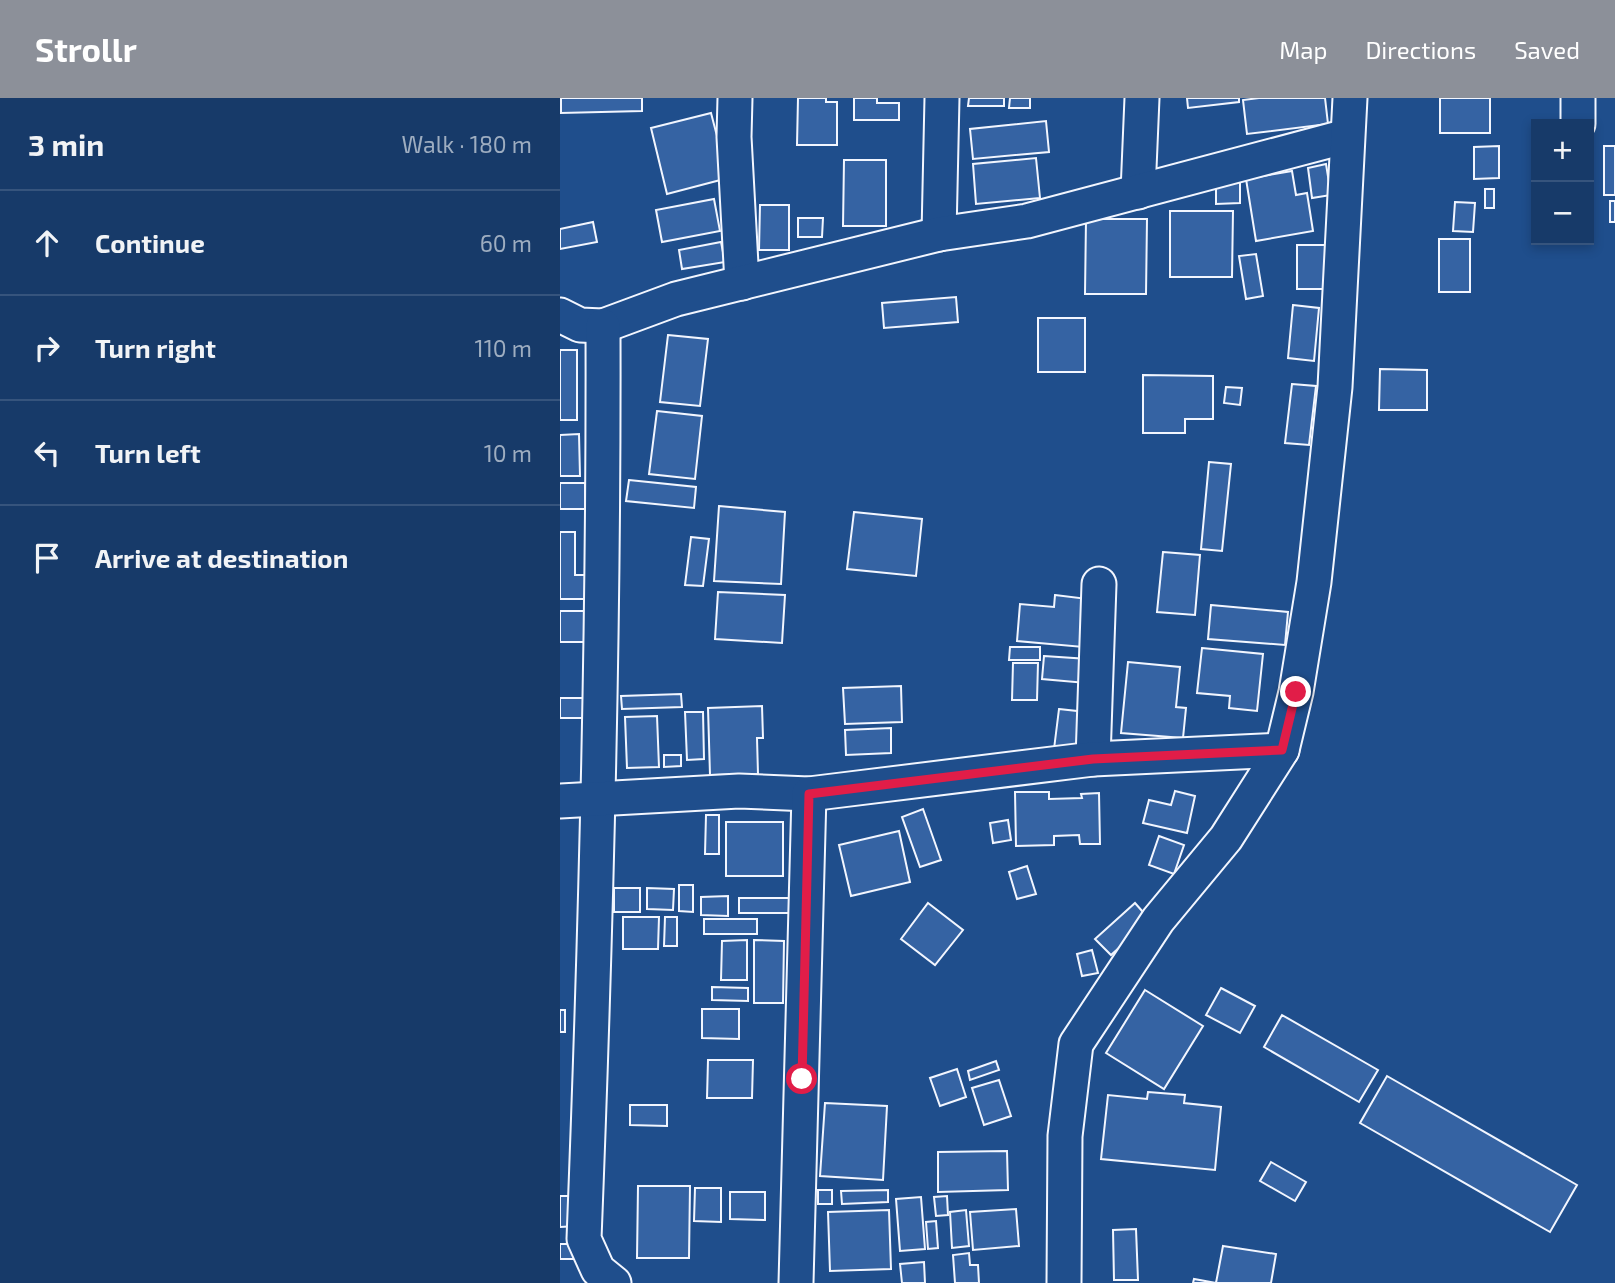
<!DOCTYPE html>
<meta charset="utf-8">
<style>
:root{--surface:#173a69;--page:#244571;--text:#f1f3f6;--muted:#9eadc0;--line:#36547d;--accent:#8c9099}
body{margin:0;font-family:"Exo 2",sans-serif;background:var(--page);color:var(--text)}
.controls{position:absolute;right:21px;top:21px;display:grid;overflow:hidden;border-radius:0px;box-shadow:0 4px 10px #0003}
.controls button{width:63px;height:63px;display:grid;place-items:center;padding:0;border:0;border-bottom:2px solid var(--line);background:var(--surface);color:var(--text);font:35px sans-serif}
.stop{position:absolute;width:21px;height:21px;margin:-16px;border:5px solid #e11d48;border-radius:50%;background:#fff}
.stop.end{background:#e11d48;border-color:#fff;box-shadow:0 2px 7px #0008}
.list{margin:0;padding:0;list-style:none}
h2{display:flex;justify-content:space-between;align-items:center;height:91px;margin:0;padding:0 28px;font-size:30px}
h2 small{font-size:23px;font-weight:400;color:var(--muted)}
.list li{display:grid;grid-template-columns:46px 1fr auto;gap:21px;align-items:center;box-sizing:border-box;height:105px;padding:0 28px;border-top:2px solid var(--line)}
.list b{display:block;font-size:26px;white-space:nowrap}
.list em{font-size:23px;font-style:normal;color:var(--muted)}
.icon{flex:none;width:38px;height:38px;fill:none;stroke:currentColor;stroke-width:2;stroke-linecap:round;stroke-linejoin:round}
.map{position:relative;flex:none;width:1055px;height:1185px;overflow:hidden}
header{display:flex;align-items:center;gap:42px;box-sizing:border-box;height:98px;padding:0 35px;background:var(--accent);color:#fff}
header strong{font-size:33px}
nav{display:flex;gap:38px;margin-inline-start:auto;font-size:24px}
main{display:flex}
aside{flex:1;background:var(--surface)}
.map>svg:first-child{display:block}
</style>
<header>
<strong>Strollr</strong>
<nav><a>Map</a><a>Directions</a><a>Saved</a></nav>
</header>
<main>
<aside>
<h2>3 min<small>Walk · 180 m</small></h2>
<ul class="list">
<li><svg class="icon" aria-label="ahead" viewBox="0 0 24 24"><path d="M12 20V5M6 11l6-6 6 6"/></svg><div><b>Continue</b></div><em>60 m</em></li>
<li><svg class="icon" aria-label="right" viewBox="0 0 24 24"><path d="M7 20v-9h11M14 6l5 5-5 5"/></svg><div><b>Turn right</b></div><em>110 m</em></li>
<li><svg class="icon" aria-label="left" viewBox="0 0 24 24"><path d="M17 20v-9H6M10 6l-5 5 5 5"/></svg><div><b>Turn left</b></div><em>10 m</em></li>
<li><svg class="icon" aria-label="arrive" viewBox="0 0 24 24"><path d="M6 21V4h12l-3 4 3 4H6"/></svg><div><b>Arrive at destination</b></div></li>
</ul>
</aside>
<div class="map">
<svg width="1055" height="1185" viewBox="0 0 1055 1185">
<rect width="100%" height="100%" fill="#1f4e8c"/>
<g fill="#3563a3" stroke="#f2f6ff" stroke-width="2">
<polygon points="1,0 82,0 82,13 1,15"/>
<polygon points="238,0 266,0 266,4 277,4 277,47 237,47"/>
<polygon points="294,0 317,0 317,5 339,5 339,22 294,22"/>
<polygon points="409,0 444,0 444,8 408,8"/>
<polygon points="450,0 470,0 470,10 449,10"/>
<polygon points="627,0 679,0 679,4 628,10"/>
<polygon points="699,0 765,0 768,26 687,36 683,2"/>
<rect x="880" y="0" width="50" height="35"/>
<polygon points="151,15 168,80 107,96 91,30"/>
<polygon points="486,23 489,54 413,61 410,31"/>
<polygon points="939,48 939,80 914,81 914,49"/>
<rect x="1044" y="48" width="11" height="49"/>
<polygon points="476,60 480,100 416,106 413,66"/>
<polygon points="284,62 326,62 326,128 283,128"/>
<polygon points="766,66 771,97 752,100 748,70"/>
<polygon points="732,73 736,97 747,95 753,133 696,143 686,81"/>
<polygon points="656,82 680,83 680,105 656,106"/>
<rect x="925" y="91" width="9" height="19"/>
<polygon points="154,101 160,133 102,144 96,112"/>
<rect x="1050" y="103" width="5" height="21"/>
<polygon points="895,104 915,105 913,134 893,133"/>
<polygon points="200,107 229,107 229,152 199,152"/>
<polygon points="610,113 673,113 672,179 610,179"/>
<polygon points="238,120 263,120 262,139 238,139"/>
<polygon points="526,121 587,121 586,196 525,196"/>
<polygon points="33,124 37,144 0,151 0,131"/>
<rect x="879" y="141" width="31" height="53"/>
<polygon points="161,144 165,164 122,171 119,152"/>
<polygon points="737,147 767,147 766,191 737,191"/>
<polygon points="696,156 703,198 686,201 679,158"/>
<polygon points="396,199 398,224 324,230 322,205"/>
<polygon points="733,207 759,210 754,263 728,260"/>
<rect x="478" y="220" width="47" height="54"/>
<polygon points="108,237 148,241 140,308 100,304"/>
<rect x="0" y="252" width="17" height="70"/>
<polygon points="820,271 867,272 867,312 819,312"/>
<polygon points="583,277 653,278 653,321 625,321 625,335 583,335"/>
<polygon points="732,286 756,288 749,347 725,345"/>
<polygon points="666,289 682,290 680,307 664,305"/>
<polygon points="97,313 142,318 135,381 89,376"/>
<polygon points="19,336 20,378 0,378 0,337"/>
<polygon points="649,364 671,366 662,453 641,451"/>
<polygon points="69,382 136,389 134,410 66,403"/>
<rect x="0" y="385" width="25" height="26"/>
<polygon points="159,408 225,414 221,486 154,483"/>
<polygon points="294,414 362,421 356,478 287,471"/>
<polygon points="0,434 15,434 15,477 26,477 25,501 0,501"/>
<polygon points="131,439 149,441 143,488 125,487"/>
<polygon points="603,454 640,457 635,517 597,514"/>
<polygon points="158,494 225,497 222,545 155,541"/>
<polygon points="495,497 528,501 523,549 457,543 460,506 494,509"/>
<polygon points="651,507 728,514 725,547 648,541"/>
<polygon points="0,513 25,513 24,544 0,544"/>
<polygon points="450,549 480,549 480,562 449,562"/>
<polygon points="642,550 703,556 697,613 669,610 670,598 637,595"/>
<polygon points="484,558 528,561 526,585 482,581"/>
<polygon points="568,564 620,569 616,609 626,610 623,640 561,635"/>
<polygon points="453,565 478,565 477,602 452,602"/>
<polygon points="341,588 342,624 285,626 283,590"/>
<polygon points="121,596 122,609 62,611 61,598"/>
<rect x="0" y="600" width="25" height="20"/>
<polygon points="202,608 203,640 197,640 198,676 150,677 148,610"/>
<polygon points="499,611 526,614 521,654 494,651"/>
<polygon points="125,614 143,614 144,661 127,662"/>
<polygon points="97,618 99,669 67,670 65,619"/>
<polygon points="331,630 331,655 286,657 285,632"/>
<polygon points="104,657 121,657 121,668 104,669"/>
<polygon points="615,693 635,698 627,735 583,725 589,702 611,707"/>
<polygon points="455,694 489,694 489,701 522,700 521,696 539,695 540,746 520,746 519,737 494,738 494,747 456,748"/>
<polygon points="363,711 381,762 360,769 342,719"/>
<polygon points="146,717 159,717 159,756 145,756"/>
<polygon points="448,722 451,742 433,745 430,725"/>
<rect x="166" y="724" width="57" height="54"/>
<polygon points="339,733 350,784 291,798 279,747"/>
<polygon points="599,738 624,747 614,776 589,767"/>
<polygon points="467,768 476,796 457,801 449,774"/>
<polygon points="119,787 133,787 133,814 119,813"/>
<rect x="54" y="790" width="26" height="24"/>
<polygon points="87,790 114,791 113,812 87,811"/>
<polygon points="168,798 168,818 141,817 141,799"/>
<polygon points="179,800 232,800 231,815 179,815"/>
<polygon points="368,805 403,832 375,867 341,841"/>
<polygon points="575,805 590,822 551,857 535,841"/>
<polygon points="63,819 99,819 98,851 63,851"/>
<polygon points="105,819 117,819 117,848 104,848"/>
<rect x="144" y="821" width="53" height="15"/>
<polygon points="187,842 187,882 161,882 162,843"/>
<polygon points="194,842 224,843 223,905 194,905"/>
<polygon points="532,852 538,875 522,878 517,856"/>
<polygon points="152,889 188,890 188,903 152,902"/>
<polygon points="661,890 695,908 680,935 646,917"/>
<polygon points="585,892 643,928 604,991 546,955"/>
<polygon points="142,911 179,911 179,941 142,940"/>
<rect x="0" y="912" width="5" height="22"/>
<polygon points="722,917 818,972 799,1004 704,949"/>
<polygon points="148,962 193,962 192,1000 147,1000"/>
<polygon points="436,963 439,972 410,982 408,973"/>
<polygon points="397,971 406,999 380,1008 370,980"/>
<polygon points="827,978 1017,1087 990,1134 800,1025"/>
<polygon points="439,982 451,1018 424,1027 412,990"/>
<polygon points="588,994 625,997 624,1005 661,1009 655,1072 541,1061 548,997 587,1001"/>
<polygon points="265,1005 327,1008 323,1082 260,1078"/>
<polygon points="70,1007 107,1007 107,1028 70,1027"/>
<polygon points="447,1053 448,1092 378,1094 378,1054"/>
<polygon points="711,1064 746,1084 735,1103 700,1083"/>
<polygon points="78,1088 130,1088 129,1160 77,1160"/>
<polygon points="135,1090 161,1090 161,1124 134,1123"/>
<rect x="258" y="1092" width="14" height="14"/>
<polygon points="328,1092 328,1104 282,1106 281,1093"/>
<polygon points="170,1094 205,1094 205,1122 170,1121"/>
<polygon points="0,1098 16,1098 16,1128 0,1129"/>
<polygon points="387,1098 388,1117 376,1118 374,1099"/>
<polygon points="361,1099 365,1151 340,1153 336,1101"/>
<polygon points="456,1111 459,1148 413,1152 410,1114"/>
<polygon points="329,1112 331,1171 270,1173 268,1114"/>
<polygon points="406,1112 409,1148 392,1150 390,1114"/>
<polygon points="376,1123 378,1150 368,1151 366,1124"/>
<polygon points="576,1131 578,1182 554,1182 553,1132"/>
<rect x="0" y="1146" width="17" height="15"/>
<polygon points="663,1148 716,1156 711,1185 633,1185 634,1181 656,1185"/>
<polygon points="409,1155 410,1167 418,1167 419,1185 395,1185 393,1157"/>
<polygon points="364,1164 365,1185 342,1185 340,1166"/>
</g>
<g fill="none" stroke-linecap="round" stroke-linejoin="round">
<defs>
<g id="minor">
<polyline points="175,0 174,39 182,185"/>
<polyline points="1018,26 1018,0"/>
<polyline points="578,94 582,0"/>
<polyline points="379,136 382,0"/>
<polyline points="0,217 20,227 43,228 116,201 379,136 467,123 787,38"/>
<path d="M43 228C44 532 36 837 24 1141L38 1172 54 1185"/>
<polyline points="533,661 539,486"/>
<polyline points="0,703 179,693 249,696 533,661 722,652"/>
<polyline points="236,1185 249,696"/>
<polyline points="504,1185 505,1038 516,946 598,822 666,740 722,652 736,594 754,484 775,289 790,0"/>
</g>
</defs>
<use href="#minor" stroke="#f2f6ff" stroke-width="37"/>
<use href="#minor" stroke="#1f4e8c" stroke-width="33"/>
</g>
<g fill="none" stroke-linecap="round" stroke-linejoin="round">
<polyline stroke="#e11d48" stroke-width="9" points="242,981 249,696 533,661 722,652 736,594"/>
</g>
</svg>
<div class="controls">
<button>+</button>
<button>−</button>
</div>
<div class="stop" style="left:242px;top:981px"></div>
<div class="stop end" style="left:736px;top:594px"></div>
</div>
</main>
